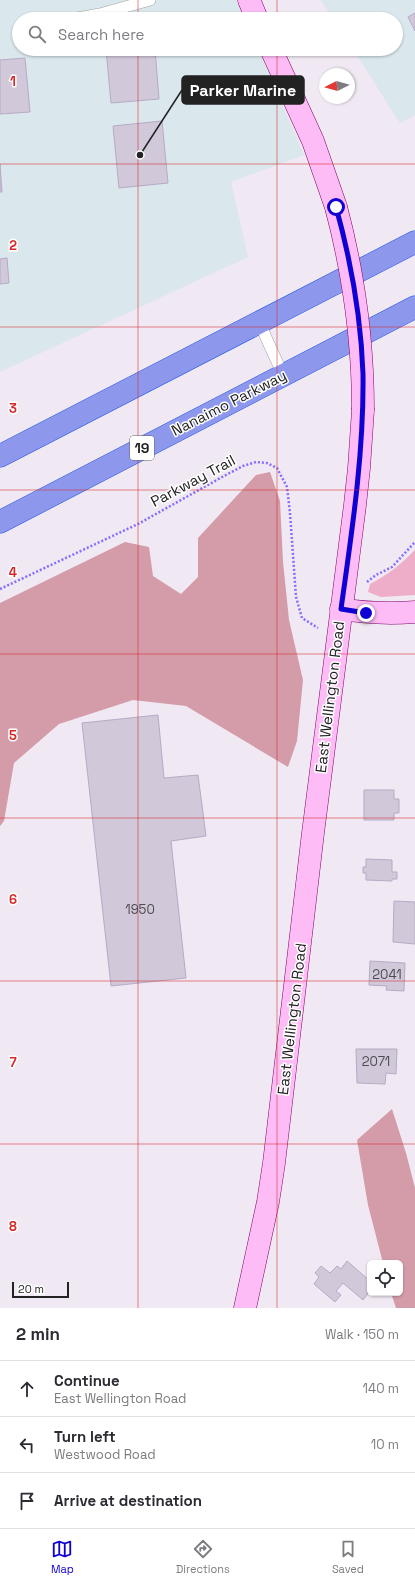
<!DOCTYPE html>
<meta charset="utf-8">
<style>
:root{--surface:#fff;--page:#f2f2f3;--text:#2b2b33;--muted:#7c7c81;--line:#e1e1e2;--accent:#1000d4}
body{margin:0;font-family:"Space Grotesk",sans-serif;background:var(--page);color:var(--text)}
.controls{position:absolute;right:12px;bottom:12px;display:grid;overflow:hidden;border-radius:6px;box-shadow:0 1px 3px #0004}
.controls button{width:36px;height:36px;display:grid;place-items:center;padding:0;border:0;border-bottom:1px solid var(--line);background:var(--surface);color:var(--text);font:20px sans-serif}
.compass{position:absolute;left:319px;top:68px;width:36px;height:36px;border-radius:50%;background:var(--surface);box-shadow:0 1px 3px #0004;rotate:264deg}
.scale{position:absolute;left:12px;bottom:10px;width:57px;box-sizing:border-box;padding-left:4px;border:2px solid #222;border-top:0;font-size:11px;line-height:14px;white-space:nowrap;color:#222;-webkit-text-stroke:3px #fff;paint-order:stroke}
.stop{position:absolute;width:12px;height:12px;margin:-9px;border:3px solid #1000d4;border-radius:50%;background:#fff}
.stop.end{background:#1000d4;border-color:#fff;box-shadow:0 1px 4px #0008}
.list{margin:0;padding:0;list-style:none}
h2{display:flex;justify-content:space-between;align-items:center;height:52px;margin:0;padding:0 16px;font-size:17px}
h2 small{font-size:13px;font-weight:400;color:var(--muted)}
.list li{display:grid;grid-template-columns:26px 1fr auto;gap:12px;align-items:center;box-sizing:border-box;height:56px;padding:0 16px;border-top:1px solid var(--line)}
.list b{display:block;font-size:15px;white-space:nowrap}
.list p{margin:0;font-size:13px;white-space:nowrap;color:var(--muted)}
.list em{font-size:13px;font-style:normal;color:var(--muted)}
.icon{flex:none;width:22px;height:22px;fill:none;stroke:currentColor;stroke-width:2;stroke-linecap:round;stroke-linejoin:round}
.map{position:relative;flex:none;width:415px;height:1308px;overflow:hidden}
.search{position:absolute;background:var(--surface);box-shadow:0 1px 3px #0004;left:12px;right:12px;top:12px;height:44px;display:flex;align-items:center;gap:10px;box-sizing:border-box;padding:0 14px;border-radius:22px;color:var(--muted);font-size:15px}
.sheet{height:220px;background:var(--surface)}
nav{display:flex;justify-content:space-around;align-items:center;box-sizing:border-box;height:56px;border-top:1px solid var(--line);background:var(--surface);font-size:11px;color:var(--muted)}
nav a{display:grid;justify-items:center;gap:2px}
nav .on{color:var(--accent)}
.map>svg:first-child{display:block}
</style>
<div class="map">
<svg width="415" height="1308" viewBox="0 0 415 1308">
<rect width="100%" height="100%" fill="#f0e8f2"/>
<g fill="#dae7ec">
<polygon points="0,0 236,0 244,19 19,19 19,49 258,49 304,155 231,182 248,257 0,372"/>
<polygon points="321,0 415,0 415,115 400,123 353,49 396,49 396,19 333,19"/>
</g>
<path fill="#eeadc8" d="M415 550V595L381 597 368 592 370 584C388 575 401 564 415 550Z"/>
<g fill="#d49ba8">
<polygon points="270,472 280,501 283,562 289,620 303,680 297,741 288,767 186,706 133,700 59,724 14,763 4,821 0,826 0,603 125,542 149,547 153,576 181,594 198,577 198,538 256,475"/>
<polygon points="392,1109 406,1153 415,1188 415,1308 396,1308 391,1293 400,1293 400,1263 383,1263 368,1205 357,1140"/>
</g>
<g fill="#d1c8da" stroke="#b8aac5">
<polygon points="415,13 415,31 408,17"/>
<polygon points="106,49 155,49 159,99 111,103"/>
<polygon points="25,58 30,112 0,114 0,60"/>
<polygon points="162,121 168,183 119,188 113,126"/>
<polygon points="0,164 2,192 0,192"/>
<polygon points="7,258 9,283 0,284 0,259"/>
<polygon points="158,715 164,778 198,775 206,836 171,841 186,978 111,986 82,723"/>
<polygon points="364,790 394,790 394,799 399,799 399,813 394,813 394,820 364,820"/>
<polygon points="366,859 392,860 392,872 397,872 397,879 392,879 392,881 366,880 366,873 363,873 363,867 366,867"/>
<polygon points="394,901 415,902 415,944 393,942"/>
<polygon points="370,961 405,963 404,991 386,990 387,986 369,985"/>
<polygon points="356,1049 397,1049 396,1074 386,1073 385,1084 357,1083"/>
<polygon points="347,1261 370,1281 370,1291 363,1300 343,1283 336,1291 341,1295 335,1302 314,1284 319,1277 315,1273 321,1266 330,1273 337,1266 341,1269"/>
</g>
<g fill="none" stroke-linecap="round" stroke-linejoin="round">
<defs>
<g id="lane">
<polyline points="72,19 100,14 150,0"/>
<polyline points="259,322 283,375"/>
</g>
<g id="secondary">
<polyline points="249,0 257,19"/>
<polyline points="271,49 313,141 336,207"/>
<path d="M341 609C366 613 390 614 415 612"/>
<polyline points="245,1308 268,1202 274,1163 313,833 355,505 359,468 363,410"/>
</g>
<g id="highway">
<polyline points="0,456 415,242"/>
<polyline points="0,522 415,307"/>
</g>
</defs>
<use href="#lane" stroke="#a3a3a3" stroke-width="12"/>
<use href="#secondary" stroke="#82006a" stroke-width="23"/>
<use href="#highway" stroke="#2155e5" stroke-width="23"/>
<g stroke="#876dff" stroke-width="2.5" stroke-dasharray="2 2" stroke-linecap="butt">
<polyline points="367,582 376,575 392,567 415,542"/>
<polyline points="0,589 138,524 224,476 243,466 256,462 267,463 277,468 287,487 290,513 296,597 302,618 318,628"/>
</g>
<use href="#lane" stroke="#fff" stroke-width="11"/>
<use href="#secondary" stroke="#fdbcf5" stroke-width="22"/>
<use href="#highway" stroke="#8d98ec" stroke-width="22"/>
<defs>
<path id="secondary-bridge" d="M336 207C354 275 363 339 363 410"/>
</defs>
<use href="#secondary-bridge" stroke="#82006a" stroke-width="23" stroke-linecap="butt"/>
<use href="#secondary-bridge" stroke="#fdbcf5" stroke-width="22"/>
</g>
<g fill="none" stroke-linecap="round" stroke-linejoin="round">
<path stroke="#1000d4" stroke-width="5" d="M336 207C351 261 361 317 363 374 364 453 352 531 341 609L366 613"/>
</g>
<path fill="none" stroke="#d62828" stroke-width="1" stroke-opacity="0.55" d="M138 0V19M277 0V19M138 49V1308M277 49V1308M0 164H415M0 327H415M0 490H415M0 654H415M0 818H415M0 981H415M0 1144H415"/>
<g text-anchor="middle" stroke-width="3" stroke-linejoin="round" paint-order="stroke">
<g font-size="13" fill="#4e4c50">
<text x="140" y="914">1950</text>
<text x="387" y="979">2041</text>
<text x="376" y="1066">2071</text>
</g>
<rect fill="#fff" stroke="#646464" stroke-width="1" x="130" y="436" width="24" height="24" rx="3"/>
<g font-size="14" font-weight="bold" fill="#222">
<text x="142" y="453">19</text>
</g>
<g font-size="15" fill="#222" stroke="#fff">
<text transform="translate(229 403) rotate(-27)" y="5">Nanaimo Parkway</text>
<text transform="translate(193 481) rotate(-28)" y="5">Parkway Trail</text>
<text transform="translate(330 697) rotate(-83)" y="5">East Wellington Road</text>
<text transform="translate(292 1019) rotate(-83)" y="5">East Wellington Road</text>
</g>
</g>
<g font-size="13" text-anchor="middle" font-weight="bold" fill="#d62828" stroke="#fff" stroke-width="3" stroke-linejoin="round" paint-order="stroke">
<text x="13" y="86">1</text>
<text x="13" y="250">2</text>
<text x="13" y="413">3</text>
<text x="13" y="577">4</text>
<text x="13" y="740">5</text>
<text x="13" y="904">6</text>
<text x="13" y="1067">7</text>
<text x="13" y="1231">8</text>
</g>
<path fill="none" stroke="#222" stroke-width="1.5" d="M140 155L182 90"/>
<circle fill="#222" stroke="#fff" stroke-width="1.5" cx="140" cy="155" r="4"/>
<rect fill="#222" stroke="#222" stroke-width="1.5" x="182" y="76" width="122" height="28" rx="4"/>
<g font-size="16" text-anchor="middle" font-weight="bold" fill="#fff">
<text x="243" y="96">Parker Marine</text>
</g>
</svg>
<div class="controls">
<button><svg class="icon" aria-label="locate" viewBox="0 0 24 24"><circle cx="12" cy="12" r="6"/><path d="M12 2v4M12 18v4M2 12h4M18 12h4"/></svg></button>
</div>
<svg class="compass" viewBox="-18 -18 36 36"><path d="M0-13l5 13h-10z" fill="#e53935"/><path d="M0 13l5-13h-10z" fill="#7c7c81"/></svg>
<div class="scale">20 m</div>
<div class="stop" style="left:336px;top:207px"></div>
<div class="stop end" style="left:366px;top:613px"></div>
<div class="search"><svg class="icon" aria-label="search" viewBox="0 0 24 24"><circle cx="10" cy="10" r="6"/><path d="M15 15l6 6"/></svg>Search here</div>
</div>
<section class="sheet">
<h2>2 min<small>Walk · 150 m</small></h2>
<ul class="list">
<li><svg class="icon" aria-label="ahead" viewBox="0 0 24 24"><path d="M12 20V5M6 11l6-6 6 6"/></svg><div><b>Continue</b><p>East Wellington Road</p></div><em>140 m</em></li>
<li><svg class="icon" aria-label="left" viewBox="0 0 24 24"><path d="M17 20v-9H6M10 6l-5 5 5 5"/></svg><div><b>Turn left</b><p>Westwood Road</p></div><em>10 m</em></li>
<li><svg class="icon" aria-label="arrive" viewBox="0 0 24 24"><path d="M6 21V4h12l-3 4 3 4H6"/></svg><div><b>Arrive at destination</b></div></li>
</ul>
</section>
<nav>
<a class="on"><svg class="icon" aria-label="map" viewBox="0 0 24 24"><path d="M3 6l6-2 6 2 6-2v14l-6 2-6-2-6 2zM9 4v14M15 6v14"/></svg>Map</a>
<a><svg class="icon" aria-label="directions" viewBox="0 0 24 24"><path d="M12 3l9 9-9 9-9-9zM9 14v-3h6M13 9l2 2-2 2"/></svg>Directions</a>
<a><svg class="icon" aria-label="saved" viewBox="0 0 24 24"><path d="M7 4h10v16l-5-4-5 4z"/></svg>Saved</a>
</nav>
